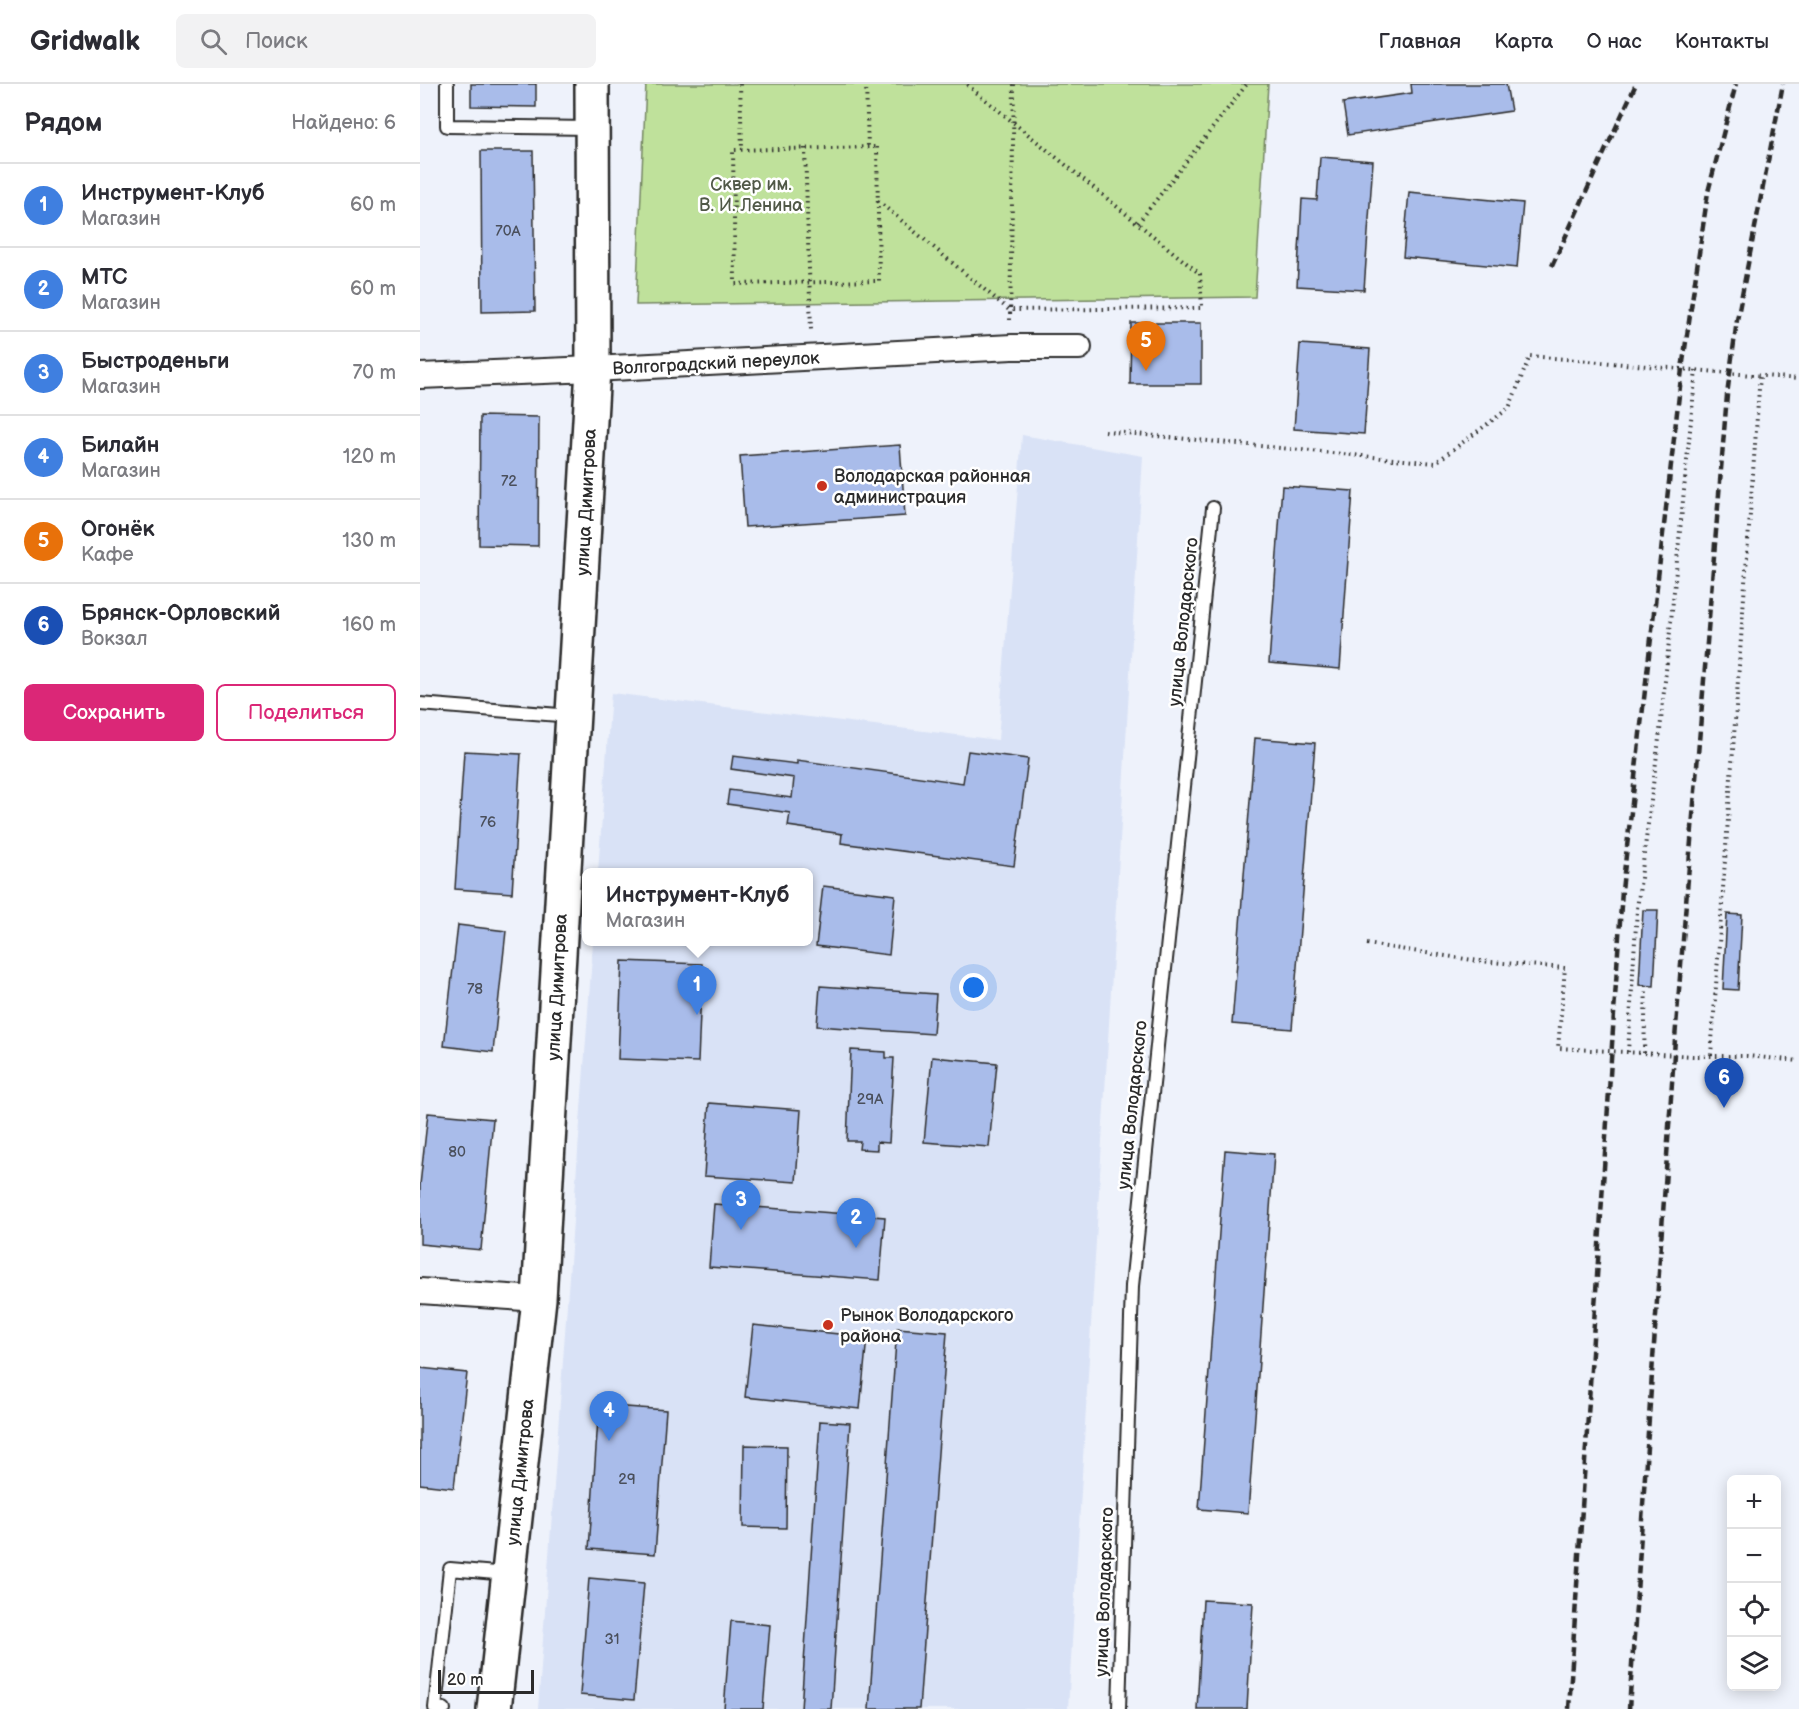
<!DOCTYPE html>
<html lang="ru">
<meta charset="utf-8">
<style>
:root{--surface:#fff;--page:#f2f2f3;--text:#2b2b33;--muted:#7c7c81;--line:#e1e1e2;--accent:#db2777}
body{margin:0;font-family:"Balsamiq Sans",sans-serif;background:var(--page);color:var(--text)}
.controls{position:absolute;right:18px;bottom:18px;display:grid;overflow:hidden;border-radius:9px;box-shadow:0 3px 15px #0003}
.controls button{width:54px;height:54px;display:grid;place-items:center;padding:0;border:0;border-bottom:2px solid var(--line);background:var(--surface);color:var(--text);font:30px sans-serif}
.scale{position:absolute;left:18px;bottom:15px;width:96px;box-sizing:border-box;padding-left:6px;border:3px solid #2b2b2b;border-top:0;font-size:16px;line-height:21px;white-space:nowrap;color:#2b2b2b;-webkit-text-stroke:4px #fff;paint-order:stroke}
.you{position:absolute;left:554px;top:904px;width:21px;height:21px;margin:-15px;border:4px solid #fff;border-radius:50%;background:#1a73e8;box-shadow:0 0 0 9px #1a73e833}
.badge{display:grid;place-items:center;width:39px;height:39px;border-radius:50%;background:var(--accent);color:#fff;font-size:20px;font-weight:700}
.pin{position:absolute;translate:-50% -50px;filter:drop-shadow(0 2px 3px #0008)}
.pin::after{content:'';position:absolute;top:32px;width:21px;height:18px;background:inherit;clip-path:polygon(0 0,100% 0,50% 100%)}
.popup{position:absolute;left:162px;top:784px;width:231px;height:78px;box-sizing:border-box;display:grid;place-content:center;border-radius:9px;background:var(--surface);filter:drop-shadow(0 2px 4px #0005);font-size:20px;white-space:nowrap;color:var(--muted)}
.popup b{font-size:22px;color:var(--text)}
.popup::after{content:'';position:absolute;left:50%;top:100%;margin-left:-12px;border:12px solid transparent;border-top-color:var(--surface)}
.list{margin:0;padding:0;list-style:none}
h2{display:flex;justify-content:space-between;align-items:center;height:78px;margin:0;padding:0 24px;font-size:26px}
h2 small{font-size:20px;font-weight:400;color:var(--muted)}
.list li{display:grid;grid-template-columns:39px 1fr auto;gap:18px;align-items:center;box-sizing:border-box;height:84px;padding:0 24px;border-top:2px solid var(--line)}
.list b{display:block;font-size:22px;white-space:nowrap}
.list p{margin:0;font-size:20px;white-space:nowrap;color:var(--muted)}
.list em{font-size:20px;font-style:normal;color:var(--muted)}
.actions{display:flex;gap:12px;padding:18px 24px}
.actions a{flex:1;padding:14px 0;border:2px solid var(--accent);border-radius:9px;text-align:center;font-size:21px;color:var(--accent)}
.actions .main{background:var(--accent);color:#fff}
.icon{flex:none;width:33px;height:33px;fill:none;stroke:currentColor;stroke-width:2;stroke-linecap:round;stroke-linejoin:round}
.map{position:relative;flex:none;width:1379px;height:1625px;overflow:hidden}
header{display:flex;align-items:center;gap:36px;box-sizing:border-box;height:84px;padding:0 30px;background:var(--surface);border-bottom:2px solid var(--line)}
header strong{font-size:28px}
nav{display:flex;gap:33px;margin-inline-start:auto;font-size:21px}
.search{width:420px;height:54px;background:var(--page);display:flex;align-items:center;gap:15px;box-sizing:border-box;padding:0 21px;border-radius:9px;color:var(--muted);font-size:22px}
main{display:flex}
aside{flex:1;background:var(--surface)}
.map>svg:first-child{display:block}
</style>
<header>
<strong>Gridwalk</strong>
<div class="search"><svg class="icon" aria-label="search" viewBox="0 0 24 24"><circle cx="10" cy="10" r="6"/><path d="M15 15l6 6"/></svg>Поиск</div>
<nav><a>Главная</a><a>Карта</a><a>О нас</a><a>Контакты</a></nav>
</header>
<main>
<aside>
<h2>Рядом<small>Найдено: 6</small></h2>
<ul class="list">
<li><span class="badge" style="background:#3f7fe0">1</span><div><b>Инструмент-Клуб</b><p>Магазин</p></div><em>60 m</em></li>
<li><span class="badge" style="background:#3f7fe0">2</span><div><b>МТС</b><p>Магазин</p></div><em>60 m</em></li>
<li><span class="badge" style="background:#3f7fe0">3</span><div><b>Быстроденьги</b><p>Магазин</p></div><em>70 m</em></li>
<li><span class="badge" style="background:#3f7fe0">4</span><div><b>Билайн</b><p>Магазин</p></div><em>120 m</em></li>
<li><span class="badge" style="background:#e8710a">5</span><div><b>Огонёк</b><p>Кафе</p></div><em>130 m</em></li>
<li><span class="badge" style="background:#1a4fb4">6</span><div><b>Брянск-Орловский</b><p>Вокзал</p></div><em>160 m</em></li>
</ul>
<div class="actions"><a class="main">Сохранить</a><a>Поделиться</a></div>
</aside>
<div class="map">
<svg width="1379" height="1625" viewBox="0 0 1379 1625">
<rect width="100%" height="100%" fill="#eef2fb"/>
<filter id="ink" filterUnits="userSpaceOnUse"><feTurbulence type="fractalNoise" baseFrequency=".0167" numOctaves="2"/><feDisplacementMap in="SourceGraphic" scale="12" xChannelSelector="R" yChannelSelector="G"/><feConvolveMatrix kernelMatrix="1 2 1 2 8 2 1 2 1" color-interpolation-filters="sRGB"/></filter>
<g filter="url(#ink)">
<polygon fill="#d9e2f6" points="602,351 723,372 648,1625 118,1625 173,858 388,858 388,788 178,788 191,609 578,656"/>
<polygon fill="#bfe19b" stroke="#758663" stroke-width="1.5" points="226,0 848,0 835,213 216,221"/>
<g fill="#a9bcea" stroke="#2b2b2b" stroke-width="1.5">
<polygon points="51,0 116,0 116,23 51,22"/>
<polygon points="991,0 1086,0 1091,27 928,51 923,19 992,9"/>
<polygon points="61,67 113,67 115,227 62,228"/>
<polygon points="900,73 953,77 944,206 877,202 882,115 897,116"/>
<polygon points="989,108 1103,119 1097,184 983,173"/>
<polygon points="711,239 781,239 781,300 710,300"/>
<polygon points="880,260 950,265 944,350 874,345"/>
<polygon points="60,332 119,333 118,462 59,461"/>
<polygon points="480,361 485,432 325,443 320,372"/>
<polygon points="862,402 933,407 920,585 849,579"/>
<polygon points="835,654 895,659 872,945 812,940"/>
<polygon points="44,667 101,670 92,809 35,805"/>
<polygon points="548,667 608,675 594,782 421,759 422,750 368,742 370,729 307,720 309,706 372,714 374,694 311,685 313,672 377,680 377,676 543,699"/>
<polygon points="403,802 475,811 469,871 396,862"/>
<polygon points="1223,826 1238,826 1234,902 1219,901"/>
<polygon points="1307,830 1322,831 1318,906 1303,905"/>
<polygon points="38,841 86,847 73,968 24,962"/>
<polygon points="202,877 282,880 278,978 198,975"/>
<polygon points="400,902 516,910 513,950 397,942"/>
<polygon points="431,966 466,968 466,974 474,974 469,1059 457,1058 457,1066 439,1065 440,1057 427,1057"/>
<polygon points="512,973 577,979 569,1063 504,1058"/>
<polygon points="289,1019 381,1026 376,1098 284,1092"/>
<polygon points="8,1029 73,1035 61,1166 0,1160 0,1101"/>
<polygon points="805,1066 854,1070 828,1429 779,1425"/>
<polygon points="294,1120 465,1133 460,1196 289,1183"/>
<polygon points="333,1241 447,1253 440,1325 325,1313"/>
<polygon points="477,1244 527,1248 499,1625 449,1625"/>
<polygon points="0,1284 47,1289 34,1404 0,1400"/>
<polygon points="179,1321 246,1326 235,1470 169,1465"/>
<polygon points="400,1337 430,1339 411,1625 381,1625"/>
<polygon points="324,1361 367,1362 366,1444 323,1443"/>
<polygon points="169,1494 224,1499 214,1616 160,1611"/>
<polygon points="783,1516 833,1519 827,1625 777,1625"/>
<polygon points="311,1537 350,1541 343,1625 304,1625"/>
</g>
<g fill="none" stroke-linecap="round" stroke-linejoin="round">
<defs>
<g id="service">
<polyline points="27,0 27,42 170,44"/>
<polyline points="0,620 152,632"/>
<polyline points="24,1625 15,1624 30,1485 87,1490"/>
<polyline points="699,1625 712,1202 793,424"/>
</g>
<g id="minor">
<polyline points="0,292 173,285 592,263 659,263"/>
<polyline points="0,1207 119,1215"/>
</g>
<polyline id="secondary" points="74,1625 119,1215 173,285 172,0"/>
</defs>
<use href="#service" stroke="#2b2b2b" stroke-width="16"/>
<use href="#minor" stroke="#2b2b2b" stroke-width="28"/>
<use href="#secondary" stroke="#2b2b2b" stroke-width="38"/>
<g stroke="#2b2b2b" stroke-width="4" stroke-dasharray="1.5 4.5" stroke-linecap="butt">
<polyline points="320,0 322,65"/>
<polyline points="446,0 448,63"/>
<polygon points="457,63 459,197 315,200 313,66"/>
<polyline points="385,64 391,246"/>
<polyline points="458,117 589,226 782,224 780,190 546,0"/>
<polyline points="718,139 827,0"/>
<polyline points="590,236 594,0"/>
<polyline points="685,347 1015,379 1089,324 1110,272 1379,295"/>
<polyline points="947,860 1059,877 1145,884 1138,964 1273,972 1327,972 1379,977"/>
<polyline points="1208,968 1217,825 1240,647 1276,286"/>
<polyline points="1224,969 1226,901"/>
<polyline points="1291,971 1340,291"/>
</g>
<use href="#service" stroke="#fff" stroke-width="12"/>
<use href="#minor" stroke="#fff" stroke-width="24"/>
<use href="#secondary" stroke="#fff" stroke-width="33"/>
<g stroke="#2b2b2b" stroke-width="4.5" stroke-dasharray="9 4.5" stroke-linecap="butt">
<polyline points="1132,182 1216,0"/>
<polyline points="1149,1625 1202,806 1262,285 1288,108 1316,0"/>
<polyline points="1209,1625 1255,955 1307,311 1317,236 1363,0"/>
</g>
</g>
</g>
<g fill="#c8321e" stroke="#fff" stroke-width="2">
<circle cx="402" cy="402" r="6"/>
<circle cx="408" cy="1241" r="6"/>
</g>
<g text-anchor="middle" stroke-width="5" stroke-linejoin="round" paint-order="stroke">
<g font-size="15" fill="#4a4f5b">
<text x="88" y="152">70А</text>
<text x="89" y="402">72</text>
<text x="68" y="743">76</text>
<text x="55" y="910">78</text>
<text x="450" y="1020">29А</text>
<text x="37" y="1073">80</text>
<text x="207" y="1400">29</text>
<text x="192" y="1560">31</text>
</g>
<g font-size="18" fill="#505847" stroke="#fff">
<text x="331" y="106">Сквер им.<tspan x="331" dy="21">В. И. Ленина</tspan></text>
</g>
<g font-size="18" fill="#2b2b2b" stroke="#fff">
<text transform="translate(296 279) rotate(-3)" y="6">Волгоградский переулок</text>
<text transform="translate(166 418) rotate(-87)" y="6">улица Димитрова</text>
<text transform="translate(763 538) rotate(-84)" y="6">улица Володарского</text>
<text transform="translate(137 903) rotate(-87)" y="6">улица Димитрова</text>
<text transform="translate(712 1021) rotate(-84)" y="6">улица Володарского</text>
<text transform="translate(100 1388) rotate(-84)" y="6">улица Димитрова</text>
<text transform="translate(684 1508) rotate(-88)" y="6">улица Володарского</text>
</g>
<g font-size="18" fill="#2b2b2b" stroke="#fff" text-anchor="start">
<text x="414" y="398">Володарская районная<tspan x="414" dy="21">администрация</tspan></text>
<text x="420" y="1237">Рынок Володарского<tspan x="420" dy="21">района</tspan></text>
</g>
</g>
</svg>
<div class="controls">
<button>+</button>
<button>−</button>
<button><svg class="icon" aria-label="locate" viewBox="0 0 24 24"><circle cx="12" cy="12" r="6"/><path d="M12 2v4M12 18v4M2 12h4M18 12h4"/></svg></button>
<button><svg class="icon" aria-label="layers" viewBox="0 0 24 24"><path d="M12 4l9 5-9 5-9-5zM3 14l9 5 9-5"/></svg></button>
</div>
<div class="scale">20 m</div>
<div class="you"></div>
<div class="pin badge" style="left:277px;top:931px;background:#3f7fe0">1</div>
<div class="popup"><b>Инструмент-Клуб</b>Магазин</div>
<div class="pin badge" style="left:436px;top:1164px;background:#3f7fe0">2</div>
<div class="pin badge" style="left:321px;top:1146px;background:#3f7fe0">3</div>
<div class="pin badge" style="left:189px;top:1357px;background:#3f7fe0">4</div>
<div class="pin badge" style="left:726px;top:287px;background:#e8710a">5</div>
<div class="pin badge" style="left:1304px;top:1024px;background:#1a4fb4">6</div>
</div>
</main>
